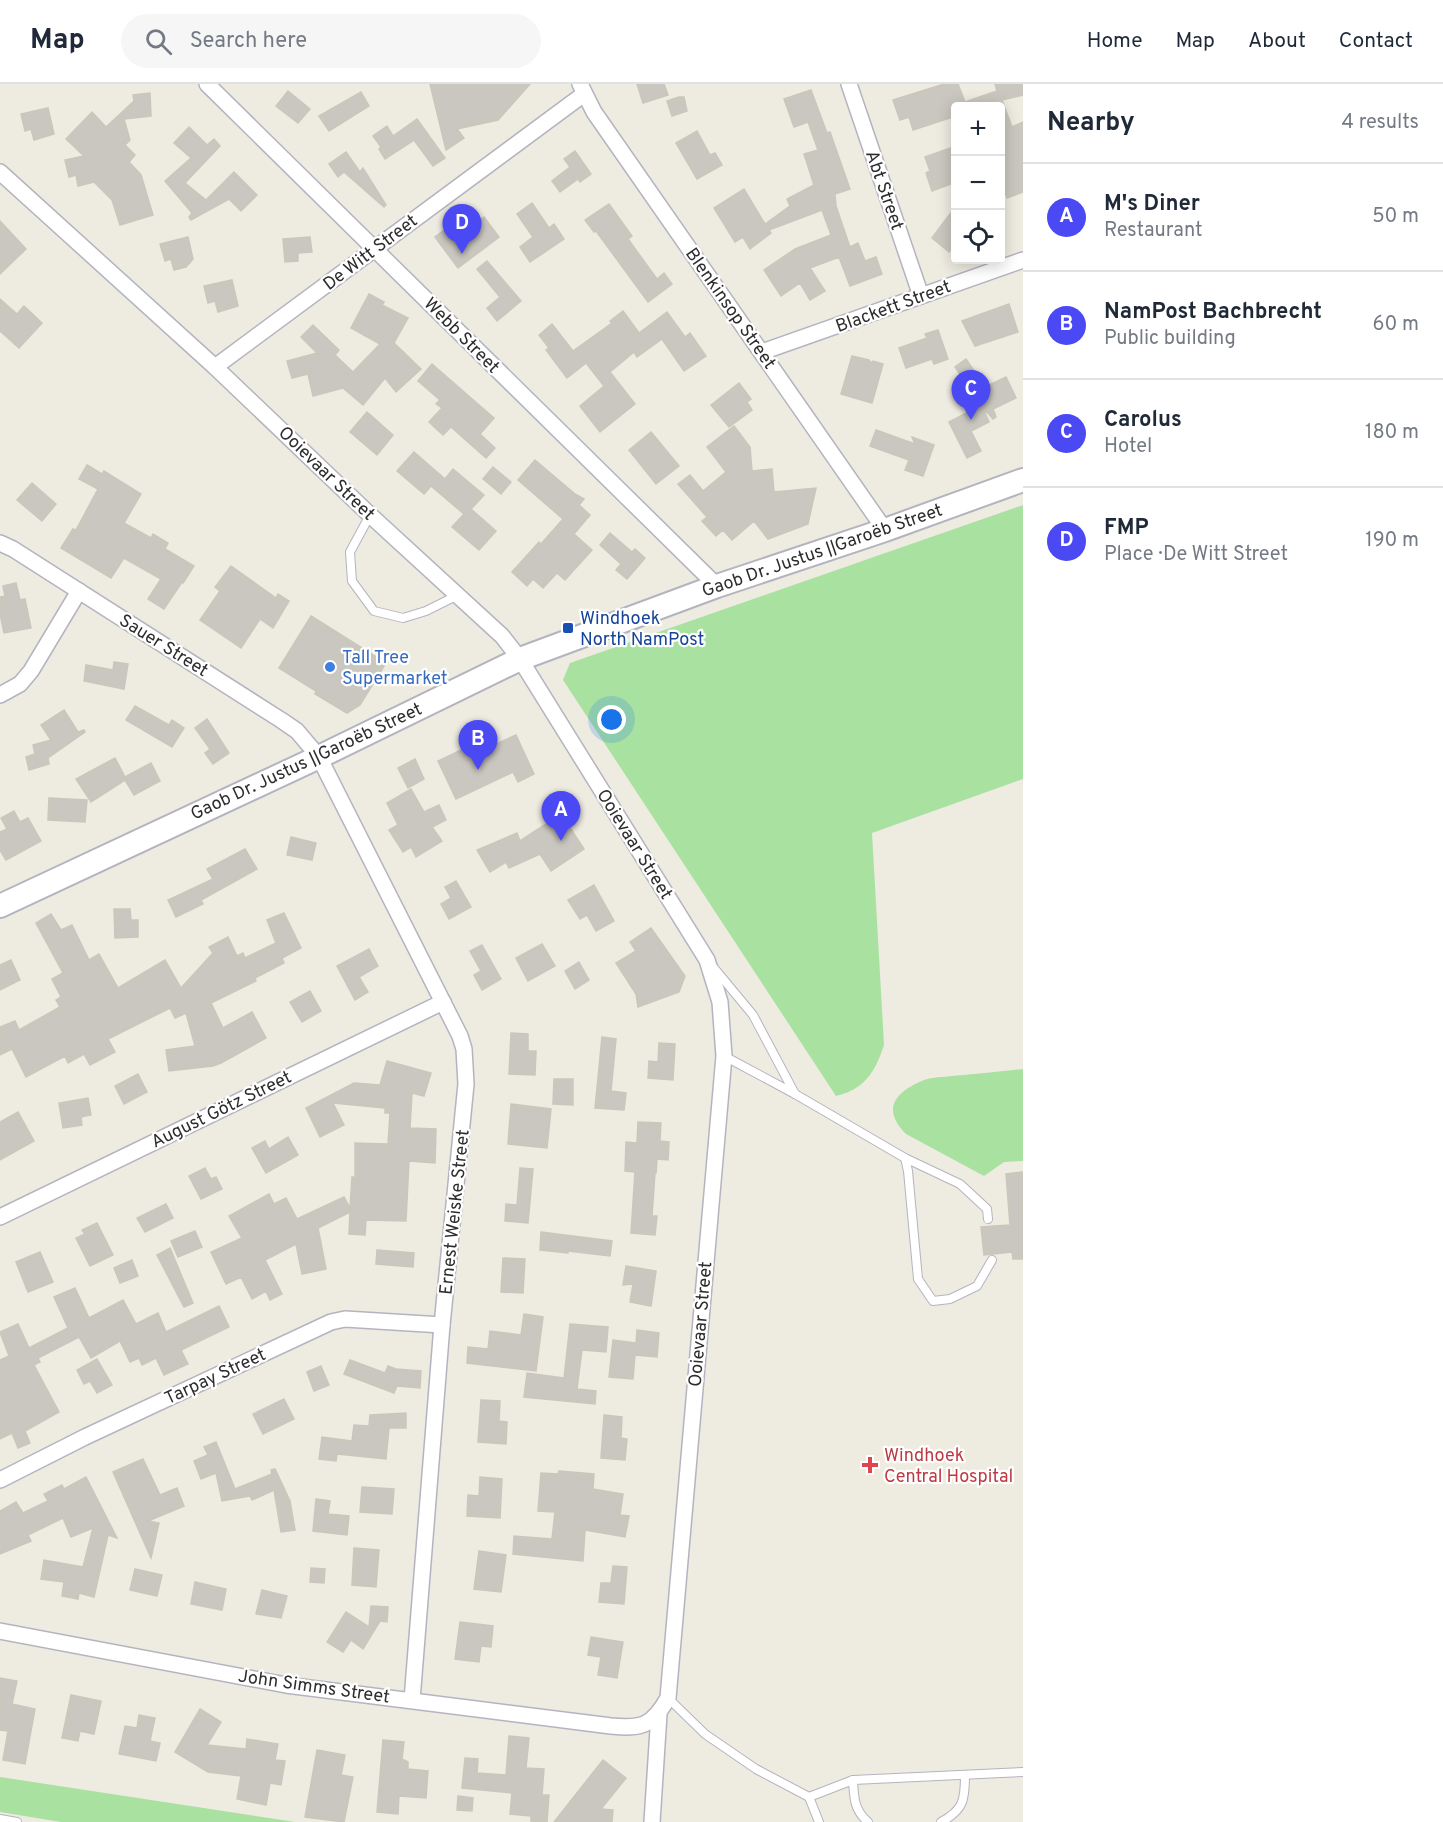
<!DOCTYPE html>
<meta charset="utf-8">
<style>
:root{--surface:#fff;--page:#f6f6f7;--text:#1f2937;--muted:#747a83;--line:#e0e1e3;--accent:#4b49f3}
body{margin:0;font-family:Overpass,sans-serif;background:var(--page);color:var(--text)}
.controls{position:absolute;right:18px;top:18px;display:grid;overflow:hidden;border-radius:6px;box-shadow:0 3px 15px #0003}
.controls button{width:54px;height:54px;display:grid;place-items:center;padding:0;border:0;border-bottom:2px solid var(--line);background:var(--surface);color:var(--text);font:30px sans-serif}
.you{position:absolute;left:612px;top:636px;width:21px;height:21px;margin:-15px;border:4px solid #fff;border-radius:50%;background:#1a73e8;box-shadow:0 0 0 9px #1a73e833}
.badge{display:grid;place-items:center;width:39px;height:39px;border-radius:50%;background:var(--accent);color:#fff;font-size:20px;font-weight:700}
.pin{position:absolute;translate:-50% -50px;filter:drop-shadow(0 2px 3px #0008)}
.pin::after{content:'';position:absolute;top:32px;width:21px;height:18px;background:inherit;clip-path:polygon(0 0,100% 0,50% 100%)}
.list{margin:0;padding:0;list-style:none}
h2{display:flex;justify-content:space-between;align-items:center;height:78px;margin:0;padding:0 24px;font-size:26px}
h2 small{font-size:20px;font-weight:400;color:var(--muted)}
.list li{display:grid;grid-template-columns:39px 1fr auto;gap:18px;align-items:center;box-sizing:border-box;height:108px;padding:0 24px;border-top:2px solid var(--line)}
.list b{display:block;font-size:22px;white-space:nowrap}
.list p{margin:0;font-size:20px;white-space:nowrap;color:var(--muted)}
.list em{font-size:20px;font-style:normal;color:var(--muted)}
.icon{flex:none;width:33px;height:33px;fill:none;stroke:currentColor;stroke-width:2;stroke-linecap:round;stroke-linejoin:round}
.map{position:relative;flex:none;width:1023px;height:1738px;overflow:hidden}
header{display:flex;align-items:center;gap:36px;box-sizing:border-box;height:84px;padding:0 30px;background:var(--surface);border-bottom:2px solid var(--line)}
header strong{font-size:28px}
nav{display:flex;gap:33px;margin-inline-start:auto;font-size:21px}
.search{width:420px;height:54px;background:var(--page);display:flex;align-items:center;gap:15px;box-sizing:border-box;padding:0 21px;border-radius:33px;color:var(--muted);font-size:22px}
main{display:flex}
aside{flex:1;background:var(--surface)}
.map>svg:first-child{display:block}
</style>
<header>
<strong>Map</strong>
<div class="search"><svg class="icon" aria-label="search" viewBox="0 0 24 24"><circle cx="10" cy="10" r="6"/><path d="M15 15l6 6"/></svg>Search here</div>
<nav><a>Home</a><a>Map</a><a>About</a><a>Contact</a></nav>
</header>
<main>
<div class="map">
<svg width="1023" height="1738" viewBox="0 0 1023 1738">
<rect width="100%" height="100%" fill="#eeebe1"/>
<g fill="#a9e1a0">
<path d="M1023 421V695L872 749 884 961C875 988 865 1005 836 1012L563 596 570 579Z"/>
<path d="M1023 985V1077L1004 1078 984 1092 906 1050C881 1025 895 1008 924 996 932 993 944 993 952 992 976 990 999 988 1023 985Z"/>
<polygon points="0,1693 295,1738 61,1738 0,1728"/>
</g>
<g fill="#cac7c0" stroke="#cac7ba" stroke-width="1.5">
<polygon points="430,0 530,0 498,36 457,45 464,54 446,66"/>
<polygon points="637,0 664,0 668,11 643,19"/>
<polygon points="944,0 958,0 965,18 997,7 995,0 1023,0 1023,11 1002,16 1012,43 1023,38 1023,108 1007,114 1000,96 1000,22 956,22 956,32 913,46 909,33 900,36 893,16"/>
<polygon points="811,6 827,49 830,48 850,105 835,110 836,122 850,163 858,159 865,177 876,173 882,190 850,202 839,173 810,184 825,207 810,216 800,199 781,212 764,186 795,165 831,151 822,126 769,146 771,149 750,165 743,153 735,158 714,124 744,105 765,140 790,122 787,115 814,101 804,70 818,66 808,38 794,43 784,15"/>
<polygon points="288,7 310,25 298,39 276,22"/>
<polygon points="361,8 369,22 329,47 319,32"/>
<polygon points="150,9 151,32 124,35 130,56 125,61 135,71 129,78 141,91 153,131 120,141 112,116 94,98 78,102 76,91 69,93 65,76 84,72 66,55 92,28 106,43 134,17 133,11"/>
<polygon points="679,13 684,13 687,27 672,32 667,17"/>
<polygon points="48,24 54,50 34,56 31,45 25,47 21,30"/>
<polygon points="417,35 445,74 433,82 414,56 385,75 379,65 381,63 373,52 387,42 393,52"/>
<polygon points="189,43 207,61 214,55 220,62 185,99 206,116 234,88 257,111 241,127 229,115 191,136 189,133 192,129 165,97 191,74 174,59"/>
<polygon points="697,47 710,71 715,69 722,81 697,95 676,59"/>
<polygon points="956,62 956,80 950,80 956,98 932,107 926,89 930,87 925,73"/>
<polygon points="575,67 591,90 580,98 578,95 560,108 552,97 570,83 564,75"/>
<polygon points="346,68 360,88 363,84 386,121 384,123 344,88 338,93 329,80"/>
<polygon points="532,119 549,144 554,140 564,155 530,178 520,163 533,153 517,130"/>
<polygon points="609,120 632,152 628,155 657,195 664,189 672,200 648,218 596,147 594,148 585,136"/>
<polygon points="956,122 956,160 949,168 932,154"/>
<polygon points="484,133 499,153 458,184 435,153 447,144 455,155"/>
<polygon points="0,137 26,165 0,190"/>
<polygon points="188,153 193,175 186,183 174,186 171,175 165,177 160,160"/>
<polygon points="310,153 312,168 298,169 298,177 285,178 283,155"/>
<polygon points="487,177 521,217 497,237 487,224 500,213 477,185"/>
<polygon points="232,196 238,222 218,228 215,217 208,219 204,202"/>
<polygon points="369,210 384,218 382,221 408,234 394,259 421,285 396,308 385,294 363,321 343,304 313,312 308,290 292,294 287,277 317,269 301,253 313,241 339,266 335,271 353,288 380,260 351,244"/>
<polygon points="0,215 17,230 24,222 42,239 19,264 0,247"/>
<polygon points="1009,220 1018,248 975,262 962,237"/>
<polygon points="623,227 639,249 667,228 685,253 690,249 706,272 684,287 662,255 637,273 634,268 610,288 635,320 600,348 580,322 604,302 586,279 567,294 546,266 549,264 539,251 552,240 573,267 612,239 610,237"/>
<polygon points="938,246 948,275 934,280 932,275 906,284 899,264 927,254 925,250"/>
<polygon points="852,272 869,276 871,279 873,277 883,280 872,319 841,310"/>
<polygon points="966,275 985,303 1006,293 1016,314 993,325 996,333 993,335 987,328 985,329 989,338 971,347 981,367 967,374 949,338 972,326 965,307 970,305 955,283"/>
<polygon points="432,280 494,334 480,350 495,364 486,374 451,343 443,351 429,338 442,324 436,320 440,316 418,297"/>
<polygon points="739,299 751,315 747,318 752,326 729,343 711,321"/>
<polygon points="367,328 393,351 377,371 350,348"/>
<polygon points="734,342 750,363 752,387 772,385 774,408 816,404 808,440 768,455 754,437 732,456 723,446 716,452 702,437 707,433 678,400 690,391 703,407 726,388 707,363"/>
<polygon points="876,346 915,360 912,353 934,361 923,392 905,386 909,376 870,362"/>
<polygon points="651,348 679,382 656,400 629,366"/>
<polygon points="414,368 445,395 453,385 484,411 471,425 496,447 479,466 452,443 464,430 431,402 424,410 397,387"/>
<polygon points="535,376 575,410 584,415 579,421 590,431 574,450 592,466 565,496 557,489 543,504 533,495 527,502 512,488 539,458 541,460 563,435 518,396"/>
<polygon points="87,381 102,390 104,387 141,410 124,439 151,454 153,450 168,459 165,465 194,482 183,499 182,498 164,525 148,515 161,495 124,474 111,494 61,464 73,445 76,446 98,405 79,395"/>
<polygon points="493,383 511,398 501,410 483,395"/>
<polygon points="32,399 56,420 42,437 17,416"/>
<polygon points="610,449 632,468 635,465 645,474 627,495 616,486 621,480 600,461"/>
<polygon points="231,482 276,514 278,510 289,517 273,544 260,535 241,564 200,536 220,507 215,503"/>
<polygon points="16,499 20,516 25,515 31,544 4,549 0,530 0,513 5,512 3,502"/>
<polygon points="311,532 386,579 360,621 347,629 315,610 316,607 279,584"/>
<polygon points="114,578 128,580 124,605 84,597 86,581 113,586"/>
<polygon points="135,622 169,641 172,636 184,644 172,663 126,636"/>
<polygon points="64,626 78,648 84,646 85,648 48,674 49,680 29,686 26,673 35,670 33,661 51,656 41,641"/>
<polygon points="207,635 229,669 213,680 205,669 210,665 195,644"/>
<polygon points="516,651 534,690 518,698 513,688 456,715 438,677 488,653 492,662"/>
<polygon points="115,674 125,693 151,679 160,697 134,711 125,696 91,718 76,695"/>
<polygon points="415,675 424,695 408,704 398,684"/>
<polygon points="411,705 424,728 439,721 446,736 432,743 442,757 416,773 411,763 403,768 389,746 398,741 387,719"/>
<polygon points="49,714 87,716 85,738 48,736"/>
<polygon points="14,727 20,738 28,734 41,757 6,776 0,766 0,748 7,745 1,734"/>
<polygon points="561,730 584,765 551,787 540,770 509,784 506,778 490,788 477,766 517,749 520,757"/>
<polygon points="291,753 316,759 312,776 287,771"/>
<polygon points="245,765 257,785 201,816 203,820 176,833 168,816 213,795 207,785"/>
<polygon points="456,797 471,823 449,835 441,820 451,814 445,803"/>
<polygon points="594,801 614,837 596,847 587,831 580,835 568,816"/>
<polygon points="114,825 130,825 131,836 138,836 138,853 115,854"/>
<polygon points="284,829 301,864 282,874 284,879 255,894 256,897 211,919 223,944 252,928 266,954 221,979 213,982 169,987 166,966 195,962 186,929 175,934 170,924 108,955 115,968 90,981 84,970 68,979 65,972 26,993 12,965 0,971 0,943 15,937 19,946 60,923 56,916 61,913 52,895 63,889 36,839 51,830 61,846 72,841 89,876 99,870 118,904 165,876 181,904 213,869 209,863 228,853 237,872 243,869 245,874 276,859 267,836"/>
<polygon points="651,844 685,892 679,908 638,923 636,910 616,879 636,867 630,858"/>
<polygon points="542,860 555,882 528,897 516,874"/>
<polygon points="482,861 501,895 482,906 474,891 481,887 470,867"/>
<polygon points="369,865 378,882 359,893 368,908 355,916 337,882"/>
<polygon points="11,876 20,896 0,906 0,881"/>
<polygon points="579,878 589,896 575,905 565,887"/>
<polygon points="310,907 321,927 302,938 290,918"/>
<polygon points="511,949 528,950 528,967 536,967 535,991 509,990"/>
<polygon points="602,953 616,955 611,1007 626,1009 624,1026 595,1024"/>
<polygon points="659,959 675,960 673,996 648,994 649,977 658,978"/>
<polygon points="387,977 431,989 424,1012 412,1009 410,1044 436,1045 435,1079 409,1077 406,1137 366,1136 365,1151 349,1150 350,1128 318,1144 326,1185 302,1190 296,1160 265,1176 282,1210 270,1216 266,1207 252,1215 241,1193 226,1200 211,1168 242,1154 229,1132 269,1110 274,1120 286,1114 297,1135 344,1113 350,1124 352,1093 355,1093 355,1059 388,1060 390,1029 385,1029 385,1024 333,1019 344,1041 320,1053 306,1024 354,999 380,1001"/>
<polygon points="138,990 147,1008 124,1020 115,1002"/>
<polygon points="554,995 573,995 573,1021 553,1020"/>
<polygon points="88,1014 91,1031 81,1033 82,1041 63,1044 59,1019"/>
<polygon points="511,1020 551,1025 547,1064 508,1060"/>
<polygon points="18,1028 34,1057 0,1076 0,1038"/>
<polygon points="638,1038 661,1039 660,1057 669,1058 668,1076 657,1075 656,1089 655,1089 652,1132 657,1132 655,1151 631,1149 635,1088 625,1087 626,1058 637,1059"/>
<polygon points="288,1053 298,1071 266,1089 252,1064 265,1057 269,1065"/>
<polygon points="205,1084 211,1095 216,1093 222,1105 201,1115 189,1092"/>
<polygon points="520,1084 533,1085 528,1139 505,1137 506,1120 517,1121"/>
<polygon points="1023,1088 1023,1175 1013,1175 1012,1168 984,1171 981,1143 1010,1141 1006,1090"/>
<polygon points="166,1120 173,1134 145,1148 137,1134"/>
<polygon points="97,1139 113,1171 90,1182 76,1154 85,1150 82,1146"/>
<polygon points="195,1147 202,1163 178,1173 171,1157"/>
<polygon points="541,1148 612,1157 610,1172 568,1167 568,1169 540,1166"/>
<polygon points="170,1164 193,1219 184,1223 157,1171"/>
<polygon points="377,1166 414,1169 413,1183 376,1180"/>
<polygon points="40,1168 53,1198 28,1208 16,1178"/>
<polygon points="503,1174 525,1175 523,1209 501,1208"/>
<polygon points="132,1176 138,1192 120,1199 114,1184"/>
<polygon points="626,1182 656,1187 651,1222 630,1218 633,1200 623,1201"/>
<polygon points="75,1204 89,1234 123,1216 136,1240 158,1229 166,1248 219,1222 229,1243 181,1266 188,1280 164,1291 156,1274 142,1281 139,1274 130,1278 120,1257 91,1274 79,1253 38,1274 40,1278 34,1281 59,1328 25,1347 30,1359 18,1364 12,1349 0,1355 0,1276 9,1272 0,1248 18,1240 29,1264 68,1244 54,1213"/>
<polygon points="524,1230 543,1233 536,1287 467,1279 468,1263 488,1265 490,1247 521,1251"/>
<polygon points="570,1240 608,1243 606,1268 582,1266 577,1305 596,1307 595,1320 524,1313 527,1289 564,1294"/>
<polygon points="637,1246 659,1249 657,1273 635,1271 633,1295 609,1293 613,1256 636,1259"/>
<polygon points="97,1275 112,1301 97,1309 90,1297 84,1300 77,1286"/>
<polygon points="350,1276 385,1289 388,1282 396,1285 421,1287 420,1304 397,1302 394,1309 344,1290"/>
<polygon points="321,1282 329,1301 314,1307 307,1288"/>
<polygon points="284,1315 294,1335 263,1350 253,1330"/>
<polygon points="481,1316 500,1317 499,1337 507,1338 506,1360 478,1358"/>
<polygon points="406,1329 406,1344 389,1344 386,1375 337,1370 336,1377 319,1375 322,1353 352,1357 354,1341 369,1342 370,1331"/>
<polygon points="604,1331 622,1333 621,1354 627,1355 625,1376 601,1374"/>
<polygon points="216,1358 235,1405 272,1390 271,1386 275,1385 290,1417 295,1446 281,1448 274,1406 252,1416 250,1412 222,1417 216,1389 201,1395 194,1377 208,1371 204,1363"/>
<polygon points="143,1375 160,1411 177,1404 184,1422 148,1437 159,1439 151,1474 113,1388"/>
<polygon points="559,1387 594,1390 593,1405 623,1410 620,1431 629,1432 625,1453 585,1446 583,1477 513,1470 514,1452 552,1455 555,1428 538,1427 541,1389 558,1390"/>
<polygon points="86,1393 117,1454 108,1451 94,1513 79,1509 78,1515 62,1512 64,1498 41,1495 44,1476 83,1483 93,1444 71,1453 63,1434 28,1451 31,1457 0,1470 0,1427 16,1418 23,1429 48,1417 44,1410 62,1401 64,1405"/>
<polygon points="480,1393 502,1395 500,1434 467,1432 468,1411 479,1412"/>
<polygon points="362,1403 394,1405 392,1430 360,1428"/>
<polygon points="316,1415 330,1417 328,1430 349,1432 347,1451 313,1447"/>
<polygon points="354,1464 379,1466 376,1503 352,1501"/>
<polygon points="479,1467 506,1471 501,1508 474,1505"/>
<polygon points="613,1482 627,1483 624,1520 599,1518 601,1499 611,1499"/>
<polygon points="311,1484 325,1485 324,1499 310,1498"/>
<polygon points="135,1485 162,1491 157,1512 130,1506"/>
<polygon points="195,1498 226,1505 222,1526 191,1520"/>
<polygon points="262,1506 287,1512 281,1534 256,1530"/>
<polygon points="371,1522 388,1523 387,1538 380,1537 363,1565 351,1556 343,1568 327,1558 346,1528 369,1543"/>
<polygon points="460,1538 493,1542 491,1563 481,1562 479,1578 455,1575"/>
<polygon points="591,1553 623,1558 617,1594 598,1591 601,1573 588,1571"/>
<polygon points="0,1594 17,1597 12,1620 35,1625 25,1680 3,1676 8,1647 0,1646"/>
<polygon points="71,1611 101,1617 94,1650 80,1647 78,1657 62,1654"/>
<polygon points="200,1625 221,1638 207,1661 246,1665 247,1655 278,1660 275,1676 285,1677 281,1701 270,1699 266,1721 237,1715 241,1692 208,1688 175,1668"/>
<polygon points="139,1631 155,1634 150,1657 160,1659 156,1677 119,1670 125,1642 137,1644"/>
<polygon points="509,1652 529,1654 526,1684 544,1685 542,1711 549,1711 547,1738 531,1738 531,1732 510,1730 512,1709 462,1704 465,1674 478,1675 477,1689 506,1691"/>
<polygon points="383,1656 404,1658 402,1675 408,1678 408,1685 428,1687 426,1714 399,1712 398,1730 377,1728"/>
<polygon points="317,1666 345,1671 341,1691 353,1693 344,1738 305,1733"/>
<polygon points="603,1676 626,1694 601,1725 613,1726 612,1738 554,1738"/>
<polygon points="458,1712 473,1714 472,1727 457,1726"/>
</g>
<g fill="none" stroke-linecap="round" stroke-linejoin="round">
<defs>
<g id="lane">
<polyline points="370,431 350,468 352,497 374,527 403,534 426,527 458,511"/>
<polyline points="714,884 753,931 795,1010 724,972"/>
<polyline points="795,1010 905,1074"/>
<polyline points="988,1135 987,1125 960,1100 905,1074 908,1087 918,1195 933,1217 950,1215 977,1202 992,1176"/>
<polyline points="668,1614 705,1650 756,1685 809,1713 853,1696 1023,1688"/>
<path d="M853 1696C854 1714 854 1726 868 1738"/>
<polyline points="809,1713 819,1738"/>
<polyline points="0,1735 17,1738"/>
<path d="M941 1738C964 1726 965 1715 965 1691"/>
</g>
<g id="street">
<polyline points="207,0 717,502"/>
<polyline points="580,0 594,28 885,446"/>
<polyline points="849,0 921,212"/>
<path d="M0 88 215 283 370 431 502 552 520 575 707 876 720 918 724 972 668 1614C652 1642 642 1645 611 1642L286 1601 0 1547"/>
<polyline points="762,268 1023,176"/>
<polyline points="215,283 584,10"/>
<polyline points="0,459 13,465 281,636 297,647 319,673 460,952 464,965 466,1000 442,1241 412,1616"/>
<polyline points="0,611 20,600 31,587 79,507"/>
<polyline points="0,1133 443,918"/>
<polyline points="0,1396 85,1353 331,1238 345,1235 442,1241"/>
<polyline points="652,1738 659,1630"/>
</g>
<polyline id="secondary" points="0,822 319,673 520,575 717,502 885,446 1023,396"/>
</defs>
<use href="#lane" stroke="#b4b4c0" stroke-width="10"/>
<use href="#street" stroke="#b4b4c0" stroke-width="18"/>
<use href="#secondary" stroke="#b4b4c0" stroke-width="26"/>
<use href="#lane" stroke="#fff" stroke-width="8"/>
<use href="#street" stroke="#fff" stroke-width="15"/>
<use href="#secondary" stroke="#fff" stroke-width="22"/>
</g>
<rect fill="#1a4fb4" stroke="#fff" stroke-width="2" x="562" y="538" width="12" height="12" rx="3"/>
<circle fill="#3f7fe0" stroke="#fff" stroke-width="2" cx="330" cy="583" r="6"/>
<path fill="#e0444e" stroke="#fff" stroke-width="2" d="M867 1372h6v6h6v6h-6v6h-6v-6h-6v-6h6z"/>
<g text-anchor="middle" stroke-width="4.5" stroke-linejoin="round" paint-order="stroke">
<g font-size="18" fill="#2d2d2d" stroke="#fff">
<text transform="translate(885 106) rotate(71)" y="6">Abt Street</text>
<text transform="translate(370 168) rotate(-37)" y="6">De Witt Street</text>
<text transform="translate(893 222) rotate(-20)" y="6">Blackett Street</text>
<text transform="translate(731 224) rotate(55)" y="6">Blenkinsop Street</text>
<text transform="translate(462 251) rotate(45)" y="6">Webb Street</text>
<text transform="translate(327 389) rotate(44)" y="6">Ooievaar Street</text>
<text transform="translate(822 466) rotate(-19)" y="6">Gaob Dr. Justus ǁGaroëb Street</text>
<text transform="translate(164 561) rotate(32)" y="6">Sauer Street</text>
<text transform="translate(306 677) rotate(-25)" y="6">Gaob Dr. Justus ǁGaroëb Street</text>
<text transform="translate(635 760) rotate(58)" y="6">Ooievaar Street</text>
<text transform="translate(221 1025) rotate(-26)" y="6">August Götz Street</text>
<text transform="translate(454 1128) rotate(-84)" y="6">Ernest Weiske Street</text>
<text transform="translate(700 1240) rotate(-85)" y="6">Ooievaar Street</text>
<text transform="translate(215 1292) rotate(-25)" y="6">Tarpay Street</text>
<text transform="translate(314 1602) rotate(8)" y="6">John Simms Street</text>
</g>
<g font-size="18" fill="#164399" stroke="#fff" text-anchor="start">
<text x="580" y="540">Windhoek<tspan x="580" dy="21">North NamPost</tspan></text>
</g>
<g font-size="18" fill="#366cbe" stroke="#fff" text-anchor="start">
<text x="342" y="579">Tall Tree<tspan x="342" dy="21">Supermarket</tspan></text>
</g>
<g font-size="18" fill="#be3a42" stroke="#fff" text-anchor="start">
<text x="884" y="1377">Windhoek<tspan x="884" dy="21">Central Hospital</tspan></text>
</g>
</g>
</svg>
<div class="controls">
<button>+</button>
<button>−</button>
<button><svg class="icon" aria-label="locate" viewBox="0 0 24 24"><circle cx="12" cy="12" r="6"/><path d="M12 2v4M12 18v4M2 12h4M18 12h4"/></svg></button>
</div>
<div class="you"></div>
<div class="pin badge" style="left:561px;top:757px">A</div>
<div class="pin badge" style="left:478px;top:686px">B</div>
<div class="pin badge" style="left:971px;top:336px">C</div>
<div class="pin badge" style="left:462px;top:170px">D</div>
</div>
<aside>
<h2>Nearby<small>4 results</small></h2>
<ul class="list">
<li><span class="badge">A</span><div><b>M's Diner</b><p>Restaurant</p></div><em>50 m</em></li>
<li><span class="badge">B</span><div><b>NamPost Bachbrecht</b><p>Public building</p></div><em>60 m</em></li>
<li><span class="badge">C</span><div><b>Carolus</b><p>Hotel</p></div><em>180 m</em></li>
<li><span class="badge">D</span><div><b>FMP</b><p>Place · De Witt Street</p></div><em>190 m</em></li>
</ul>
</aside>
</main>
